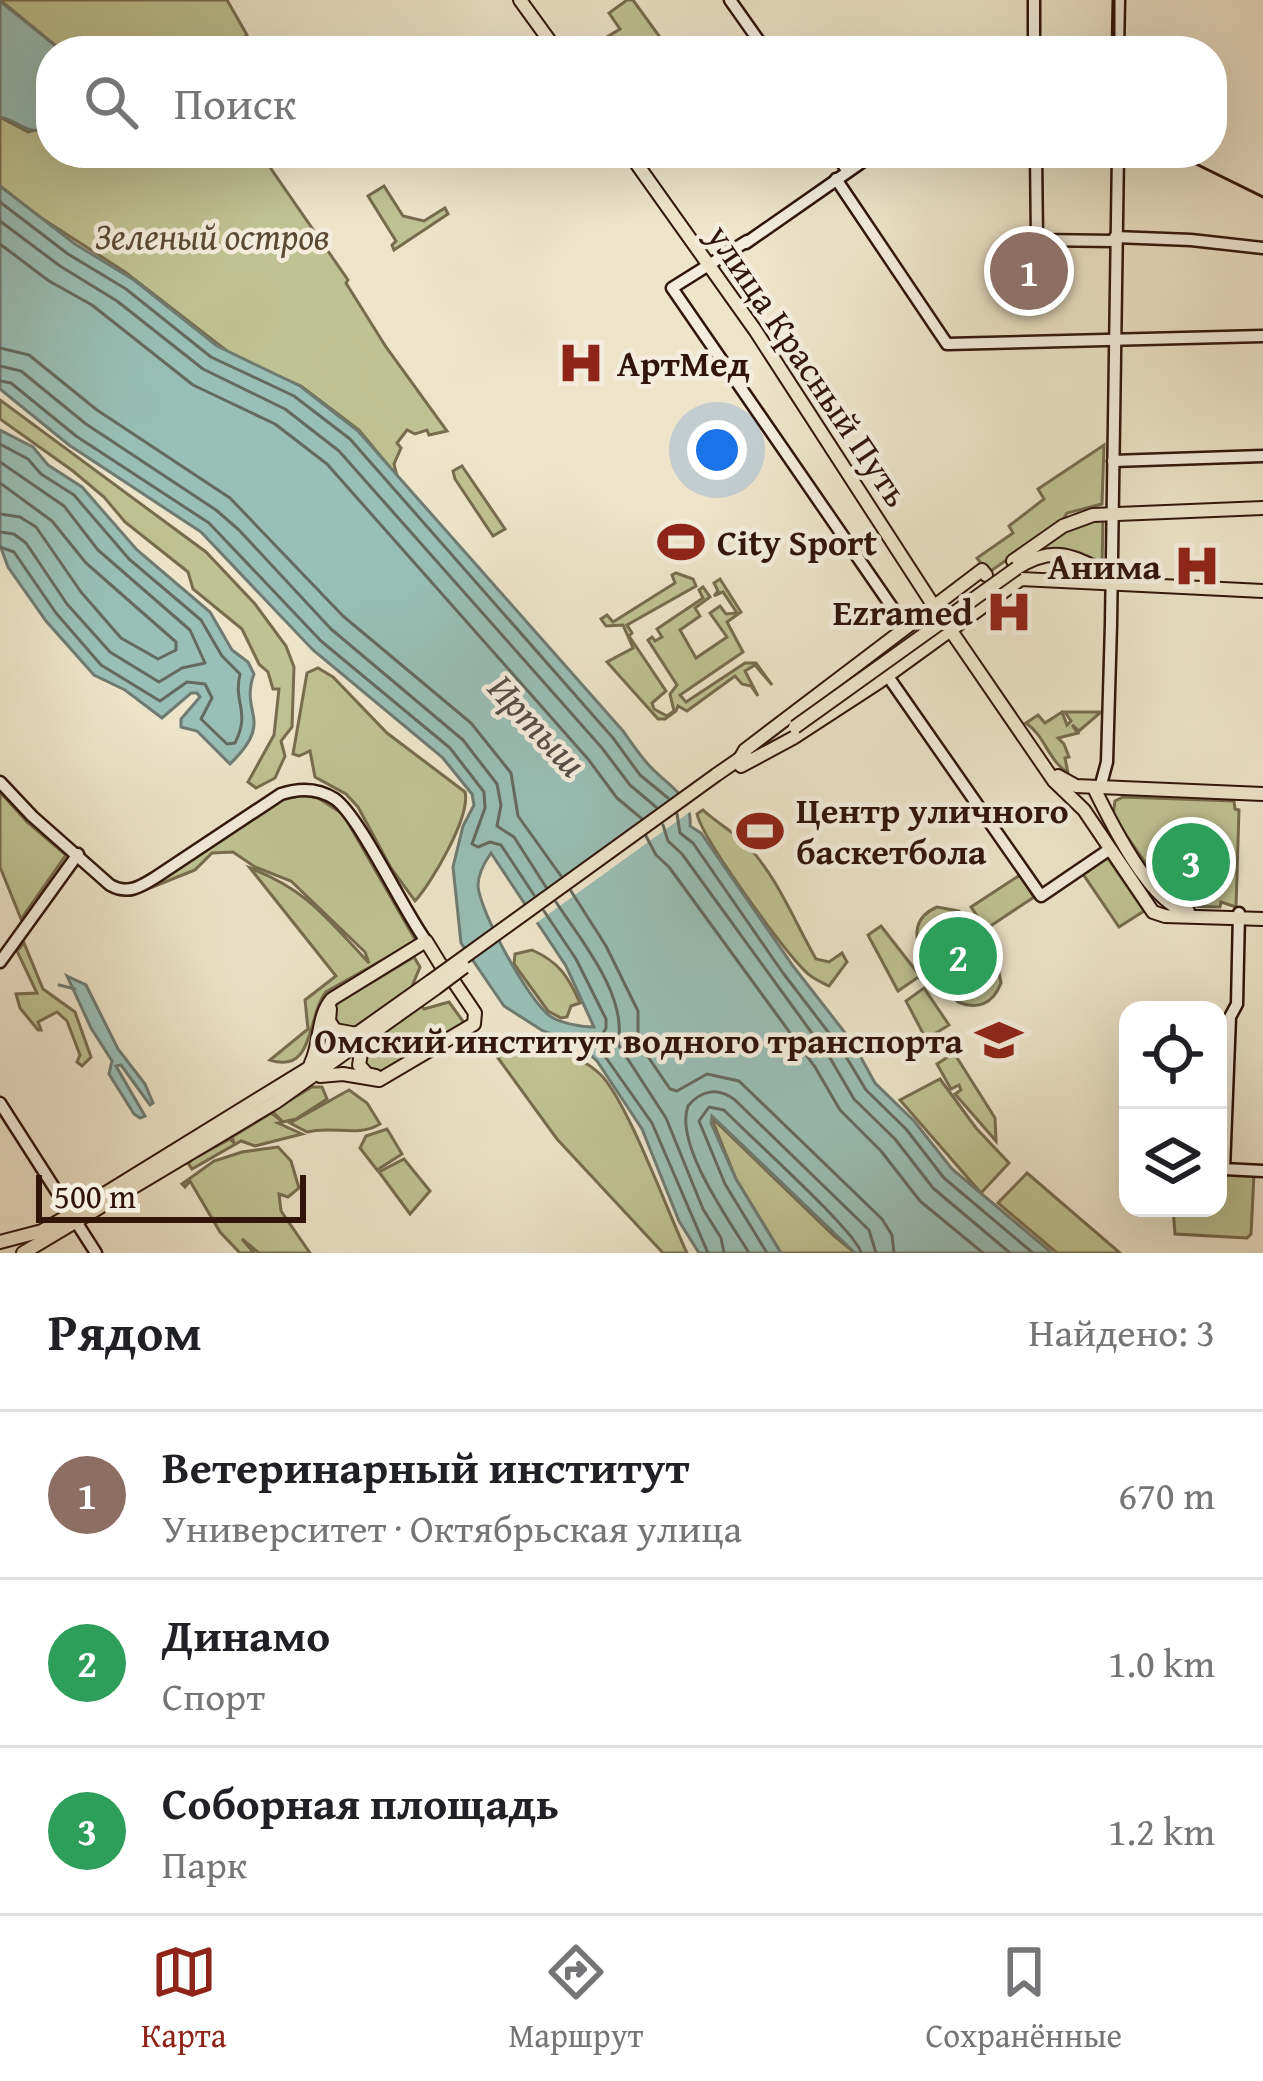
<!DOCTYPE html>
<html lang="ru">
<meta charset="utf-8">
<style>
:root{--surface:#fff;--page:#f2f2f2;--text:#202124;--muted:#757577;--line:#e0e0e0;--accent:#8f2418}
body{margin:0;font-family:"Gentium Book Plus",serif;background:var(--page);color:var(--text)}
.controls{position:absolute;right:36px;bottom:36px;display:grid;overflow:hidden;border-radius:24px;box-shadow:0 12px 48px #0002}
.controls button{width:108px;height:108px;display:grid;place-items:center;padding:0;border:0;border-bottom:3px solid var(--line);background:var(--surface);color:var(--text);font:60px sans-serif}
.scale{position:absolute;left:36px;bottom:30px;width:270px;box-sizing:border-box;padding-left:12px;border:6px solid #31150b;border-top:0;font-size:33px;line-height:42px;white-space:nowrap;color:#31150b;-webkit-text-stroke:9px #f4eddd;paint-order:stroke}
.you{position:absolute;left:717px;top:450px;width:42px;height:42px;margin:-30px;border:9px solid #fff;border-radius:50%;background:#1a73e8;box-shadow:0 0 0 18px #1a73e833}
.badge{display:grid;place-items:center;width:78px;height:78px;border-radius:50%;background:var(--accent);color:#fff;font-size:39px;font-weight:700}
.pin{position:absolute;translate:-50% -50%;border:6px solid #fff;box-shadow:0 3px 12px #0006}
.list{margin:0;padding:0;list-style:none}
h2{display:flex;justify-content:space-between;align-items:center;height:156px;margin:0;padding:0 48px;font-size:51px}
h2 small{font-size:39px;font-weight:400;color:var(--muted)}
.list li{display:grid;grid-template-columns:78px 1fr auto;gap:36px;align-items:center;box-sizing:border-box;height:168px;padding:0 48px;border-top:3px solid var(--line)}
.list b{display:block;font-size:45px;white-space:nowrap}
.list p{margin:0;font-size:39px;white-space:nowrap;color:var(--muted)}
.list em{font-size:39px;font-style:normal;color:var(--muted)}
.icon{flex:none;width:66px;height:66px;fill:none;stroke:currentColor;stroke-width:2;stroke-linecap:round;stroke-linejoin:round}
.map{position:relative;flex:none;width:1263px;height:1253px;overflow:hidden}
.search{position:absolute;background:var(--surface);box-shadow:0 12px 48px #0002;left:36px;right:36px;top:36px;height:132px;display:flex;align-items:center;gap:30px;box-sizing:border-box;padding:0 42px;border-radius:48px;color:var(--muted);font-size:45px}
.sheet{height:660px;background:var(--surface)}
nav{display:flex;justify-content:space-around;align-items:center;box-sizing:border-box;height:168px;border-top:3px solid var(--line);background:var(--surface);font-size:33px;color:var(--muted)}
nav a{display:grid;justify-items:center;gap:6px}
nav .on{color:var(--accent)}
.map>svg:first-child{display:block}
</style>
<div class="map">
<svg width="1263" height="1253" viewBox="0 0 1263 1253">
<rect width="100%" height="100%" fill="#eee4ca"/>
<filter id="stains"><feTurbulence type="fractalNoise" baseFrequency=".00167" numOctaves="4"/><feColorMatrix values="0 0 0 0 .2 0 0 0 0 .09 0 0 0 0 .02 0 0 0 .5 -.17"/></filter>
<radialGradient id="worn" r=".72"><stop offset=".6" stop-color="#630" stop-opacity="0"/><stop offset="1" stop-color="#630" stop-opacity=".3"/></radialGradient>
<g fill="#bfc292" stroke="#786c4e" stroke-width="3">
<polygon points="0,0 227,0 247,35 228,51 62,51"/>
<polygon points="627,0 633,0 670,51 584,51 620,29 609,13"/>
<polygon points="0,117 28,132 51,126 51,153 260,153 348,280 346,283 386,347 447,431 429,435 427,430 415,434 407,430 397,443 401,448 394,464 397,476 359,430 301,386 236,358 125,272 32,212 0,186"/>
<polygon points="384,186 403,216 424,221 445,208 448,214 394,250 392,245 396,241 368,196"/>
<polygon points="0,400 206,552 255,604 286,646 294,667 292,727 281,741 285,756 275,778 256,788 248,782 274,735 279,689 273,689 268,672 259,664 242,629 193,589 188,572 125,522 104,497 73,471 0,419"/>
<polygon points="1104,445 1102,504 1067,513 1062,521 988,573 977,558 1013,533 1009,526 1044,499 1038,489"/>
<polygon points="462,466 505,529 493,536 455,479 453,471"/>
<polygon points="1103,518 1102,567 1034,554 1068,527"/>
<polygon points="676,573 693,579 696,586 627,625 632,633 629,636 666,691 652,703 654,709 667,716 674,711 670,694 677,685 648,640 652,637 655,641 662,637 657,629 703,598 699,590 703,587 710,597 695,608 700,616 680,630 696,658 727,637 710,613 720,606 726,614 737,613 723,592 714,596 718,591 714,583 720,579 741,612 727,622 743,652 680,695 686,702 745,663 756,663 772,685 755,665 745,671 758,696 751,686 742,684 735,676 687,711 678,706 676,711 665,719 658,719 607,662 633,648 623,625 606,626 601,619 607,615 613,622 675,583 672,575"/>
<path d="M318 668 333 677 387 733 465 792C471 816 431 884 415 901L391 868 358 807 346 794 315 777 310 751 299 756 293 754 307 673Z"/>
<path d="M1062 712 1067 725 1071 721 1065 712H1101L1079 731 1072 725 1078 733 1058 738 1064 744 1069 757 1065 758 1068 773C1048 760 1045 736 1026 723L1038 715 1045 723Z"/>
<polygon points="0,792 27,822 66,855 21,919 0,867"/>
<path d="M303 795 318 798 343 814 416 941 326 992C307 1015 315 1075 270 1060L308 1029 305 1000 336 976 250 868C308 890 328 920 369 963L365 952 291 881 255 867 233 852 212 853 195 870 140 892 277 801Z"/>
<polygon points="1123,797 1234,801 1235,809 1239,810 1236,907 1221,902 1220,907 1179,906 1171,900 1113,816 1115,801"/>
<path d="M703 810C717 823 735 833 747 845 778 878 794 921 816 959L829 962 842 953 847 962 829 986C821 982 811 978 805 971 783 949 703 840 697 814Z"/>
<polygon points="1107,857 1144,911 1119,927 1083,874"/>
<polygon points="1020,875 1034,897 986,929 971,907"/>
<path d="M937 907 959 911 997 962 1001 983C993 1004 978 1010 958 1002 935 979 891 927 937 907Z"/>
<polygon points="881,926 920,976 898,991 868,935"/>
<polygon points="24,943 43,989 75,1012 91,1057 82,1066 77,1062 80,1055 67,1021 57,1012 38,1022 41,1030 38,1030 20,1008 16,994 37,993 17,951"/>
<path d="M532 950C559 962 568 976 580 1003L571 1006 567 1017 561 1018 548 1011 514 964 515 954Z"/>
<polygon points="414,957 420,967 410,991 349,1031 337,1029 333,1008 339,1002"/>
<polygon points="924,988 949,1025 926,1039 906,1001"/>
<polygon points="449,1002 465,1024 380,1074 364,1068 364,1048 369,1044 421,1005 424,1009"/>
<path d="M511 1044C540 1044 578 1053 600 1074 627 1100 668 1213 687 1253H663L557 1139 498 1058Z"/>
<polygon points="954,1053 995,1118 996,1141 955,1094 961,1090 959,1085 951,1089 937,1064"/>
<polygon points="940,1079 976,1128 1009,1163 981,1193 900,1100"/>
<polygon points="312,1087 322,1087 327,1099 296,1119 278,1123 302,1134 255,1146 241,1141 192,1169 188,1163 193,1159 230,1139 234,1143 232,1137 271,1113 282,1121 272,1111"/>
<path d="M349 1090 367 1103 380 1124C357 1138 333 1125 307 1132L290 1123Z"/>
<polygon points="711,1117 834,1236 855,1253 781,1253 736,1179"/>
<polygon points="387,1129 402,1154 377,1170 360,1148 366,1136"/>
<polygon points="278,1147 291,1161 299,1188 288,1197 279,1194 281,1211 310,1253 259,1253 242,1239 254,1253 240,1253 220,1232 190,1181 185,1187 182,1184 214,1161 242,1152"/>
<polygon points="404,1159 430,1191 410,1214 379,1172"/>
<polygon points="1218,1172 1254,1174 1251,1234 1247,1238 1175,1234 1173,1208 1218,1208"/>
<polygon points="1027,1173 1120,1253 1057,1253 998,1203"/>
</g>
<g fill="#99bfb6" stroke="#6f7b72" stroke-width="3" fill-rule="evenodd">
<path d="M0 1 62 51H51V126C28 138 22 122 0 117Z"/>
<path d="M0 186 75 244 134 280 217 346 300 386 358 431 623 731C631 742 638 753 647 763 664 784 693 794 690 826L701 833 793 966 853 1043 875 1083 914 1121 952 1169 1052 1253H855L712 1116 711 1123 736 1179 781 1253H699L679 1221 642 1129 597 1061 577 1043 543 1031 504 1006 461 943 453 867 463 826 474 805 472 794 442 757 313 650 201 532 69 445 0 389ZM491 853 566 966 594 1027C581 1027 560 1023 550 1016 528 1000 480 912 478 886 478 874 484 863 491 853Z"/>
<path d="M0 430 33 447 48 465 82 487 137 550 210 612 232 650 248 662 254 674C239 715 276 719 230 764L197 731 181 727V719L200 697 197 693H191L162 718 125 690 94 675 46 621 8 567 0 545Z"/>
<polygon points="67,976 86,985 118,1049 145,1084 153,1103 150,1105 121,1065 116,1066 145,1116 140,1118 134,1114 109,1074 112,1061 91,1028"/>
</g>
<polygon fill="#eee4ca" points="685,791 694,809 532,926 522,910"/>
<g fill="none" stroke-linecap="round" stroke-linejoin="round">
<g stroke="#656a60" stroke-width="3">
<polyline points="0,202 68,254 126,289 211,357 294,396 350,439 613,738 640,775 668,798"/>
<polyline points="0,221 60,266 117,301 203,369 285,409 339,451 602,748 630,785 656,807"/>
<polyline points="0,244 49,281 92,305 193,385 275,424 327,464 588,759 617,798 641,818"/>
<polyline points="0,348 29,355 97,410 230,498 343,616 471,723 511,773 518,816 561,876"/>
<polyline points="0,366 21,371 86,424 216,510 239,530 331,629 463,740 497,784 501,805 497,826 514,837 546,887"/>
<polyline points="0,381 11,383 76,436 209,523 321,641 450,748 484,792 485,808 472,844 478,847 490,842 501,845 534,895"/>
<path d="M0 444 28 459 41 474 74 495 129 559 201 620 222 656 240 674C233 704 251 711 235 743L227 744 201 719 212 698 205 684 187 682 160 701 101 665 56 613 14 552 0 547"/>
<polyline points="0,462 64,506 98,550 190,630 205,663 182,668 159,682 110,652 67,604 26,543 14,534 0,532"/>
<polyline points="0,483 52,521 86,563 176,642 176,650 158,659 121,638 81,592 36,527 20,517 0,514"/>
<polyline points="677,814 680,833 693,843 783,973 842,1050 866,1090 906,1129 944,1178 1033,1253"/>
<polyline points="663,825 668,841 682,854 830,1058 854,1099 895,1139 933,1188 1010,1253"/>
<polyline points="646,836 656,855 669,867 815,1067 840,1110 881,1151 920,1201 983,1253"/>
<polyline points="571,891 606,946 638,1011 638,1042 670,1089 677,1091 707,1074 739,1081 882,1219 892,1235 894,1253"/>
<path d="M556 902C582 942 628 996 618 1044L666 1118 703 1209 721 1238 724 1253"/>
<polyline points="544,911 576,959 606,1019 606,1028 597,1045 652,1123 708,1253"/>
<path d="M749 1253C729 1220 674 1144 688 1106 701 1090 718 1087 735 1100L869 1230 876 1253"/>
<path d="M767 1253 725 1184 699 1121 709 1107 724 1110C747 1134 858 1233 861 1253"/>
</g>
<polyline stroke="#6f7b72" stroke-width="3" points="59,985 75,989"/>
<defs>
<g id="secondary">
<polyline points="730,0 766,51"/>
<polyline points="1034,51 1034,0"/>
<polyline points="1118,51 1119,0"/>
<polyline points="835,153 847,170"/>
<polyline points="1036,153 1037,240 1115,241"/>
<polyline points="836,179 947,344 1263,336"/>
<polyline points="1115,237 1191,240 1263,248"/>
<polyline points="747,241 672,288 905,626"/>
<polyline points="746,243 875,153"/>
<polyline points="1113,461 1263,456"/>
<polyline points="887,675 1041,896 1110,849"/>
<path d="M0 782 32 816 110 885C128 895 140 887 156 877L281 794C299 788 318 788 335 799 360 817 403 910 426 941"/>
<polyline points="1100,788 1107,762 1111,624 1118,153"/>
<polyline points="1239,913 1237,1004 1230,1017 1224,1169 1263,1171"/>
<polyline points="0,962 78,854"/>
<polyline points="0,1103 96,1253"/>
</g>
<g id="primary">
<polyline points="520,0 557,51"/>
<polyline points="629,153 755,330 937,611"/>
<polyline points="1013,561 1063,526 1093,515 1263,508"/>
<path d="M1017 568C1064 538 1082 566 1127 581"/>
<polyline points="947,625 1054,781 1084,810 1153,912 1165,916 1263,919"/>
<polyline points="741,757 745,750 982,570 986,575"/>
<polyline points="741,766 793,738 879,682 1021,579 1263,591"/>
<polyline points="716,775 745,755"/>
<polyline points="1058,776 1076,786 1263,794"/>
<path d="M1094 788C1109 819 1152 907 1188 911"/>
<polyline points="330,1009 329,1021 335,1030 357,1034"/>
<polyline points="363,1042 359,1065 367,1074 376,1076"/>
<path d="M311 1063C321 1043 317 1016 332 999L426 941 442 967"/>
<polyline points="320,1076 343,1074 379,1080 474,1024 475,1013 448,973"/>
<polyline points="0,1242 42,1231 83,1207 307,1069 431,981"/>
<polyline points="23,1253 276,1102 436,988"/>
</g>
</defs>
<use href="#secondary" stroke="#31150b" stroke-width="15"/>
<use href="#primary" stroke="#31150b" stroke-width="16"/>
<use href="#secondary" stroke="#f4eddd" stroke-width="10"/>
<use href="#primary" stroke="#eee4ca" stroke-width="12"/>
<g stroke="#31150b" stroke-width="3">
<polyline points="1114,0 1114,51"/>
<polyline points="1118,153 1128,158 1192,162 1263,197"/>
</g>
<defs>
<g id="primary-bridge">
<polyline points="795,727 1017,568"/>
<polyline points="431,981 716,775"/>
<polyline points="436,988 464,967"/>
</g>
</defs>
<use href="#primary-bridge" stroke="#31150b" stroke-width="16" stroke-linecap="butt"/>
<use href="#primary-bridge" stroke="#eee4ca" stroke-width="12"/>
</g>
<defs>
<symbol id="hospital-bare" viewBox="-9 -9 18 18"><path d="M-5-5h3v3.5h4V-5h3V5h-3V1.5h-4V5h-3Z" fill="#8f2418" stroke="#f4eddd" stroke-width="2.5" paint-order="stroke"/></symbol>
<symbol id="stadium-bare" viewBox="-9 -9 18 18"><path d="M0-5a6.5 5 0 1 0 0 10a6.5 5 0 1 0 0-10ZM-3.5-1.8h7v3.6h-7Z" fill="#8f2418" stroke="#f4eddd" stroke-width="2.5" paint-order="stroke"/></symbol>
<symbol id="university-bare" viewBox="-9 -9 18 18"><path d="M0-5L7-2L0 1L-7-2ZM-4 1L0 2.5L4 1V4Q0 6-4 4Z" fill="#8f2418" stroke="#f4eddd" stroke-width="2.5" paint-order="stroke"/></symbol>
</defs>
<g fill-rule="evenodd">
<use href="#hospital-bare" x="548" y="330" width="66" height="66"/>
<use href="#stadium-bare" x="648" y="509" width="66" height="66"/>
<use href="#hospital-bare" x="1164" y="533" width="66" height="66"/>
<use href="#hospital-bare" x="976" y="579" width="66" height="66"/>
<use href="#stadium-bare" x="727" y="798" width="66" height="66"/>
<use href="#university-bare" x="966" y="1007" width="66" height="66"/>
</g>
<g text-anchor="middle" stroke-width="9" stroke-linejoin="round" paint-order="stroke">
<g font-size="36" font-style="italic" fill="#5c4934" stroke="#f4eddd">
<text x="212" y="249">Зеленый остров</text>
</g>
<g font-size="36" font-weight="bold" fill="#31150b" stroke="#f4eddd" text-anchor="start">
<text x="617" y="376">АртМед</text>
<text x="717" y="555">City Sport</text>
<text x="1161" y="579" text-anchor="end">Анима</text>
<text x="973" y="625" text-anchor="end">Ezramed</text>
<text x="796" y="823">Центр уличного<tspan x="796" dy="41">баскетбола</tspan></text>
<text x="963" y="1053" text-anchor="end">Омский институт водного транспорта</text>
</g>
<g font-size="36" fill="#31150b" stroke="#f4eddd">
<text transform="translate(809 365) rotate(56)" y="13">улица Красный Путь</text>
</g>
<g font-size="39" font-style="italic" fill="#555047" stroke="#f4eddd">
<text transform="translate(538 725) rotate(47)" y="14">Иртыш</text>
</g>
</g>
<rect width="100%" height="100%" filter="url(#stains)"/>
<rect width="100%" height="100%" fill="url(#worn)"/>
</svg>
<div class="controls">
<button><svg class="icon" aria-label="locate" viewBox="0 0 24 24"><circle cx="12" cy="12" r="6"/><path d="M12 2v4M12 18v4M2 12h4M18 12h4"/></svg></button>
<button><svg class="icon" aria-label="layers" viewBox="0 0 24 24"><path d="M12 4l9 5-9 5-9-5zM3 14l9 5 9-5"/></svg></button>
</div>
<div class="scale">500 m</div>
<div class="you"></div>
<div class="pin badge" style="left:1029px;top:271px;background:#8d6e63">1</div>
<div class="pin badge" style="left:958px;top:956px;background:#2e9e5b">2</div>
<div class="pin badge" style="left:1191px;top:862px;background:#2e9e5b">3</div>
<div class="search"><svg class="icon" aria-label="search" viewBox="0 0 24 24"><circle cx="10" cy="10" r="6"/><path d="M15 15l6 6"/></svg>Поиск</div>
</div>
<section class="sheet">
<h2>Рядом<small>Найдено: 3</small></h2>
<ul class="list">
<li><span class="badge" style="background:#8d6e63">1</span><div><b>Ветеринарный институт</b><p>Университет · Октябрьская улица</p></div><em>670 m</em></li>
<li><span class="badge" style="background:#2e9e5b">2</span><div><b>Динамо</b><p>Спорт</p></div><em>1.0 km</em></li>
<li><span class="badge" style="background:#2e9e5b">3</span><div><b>Соборная площадь</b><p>Парк</p></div><em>1.2 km</em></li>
</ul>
</section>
<nav>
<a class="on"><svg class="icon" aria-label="map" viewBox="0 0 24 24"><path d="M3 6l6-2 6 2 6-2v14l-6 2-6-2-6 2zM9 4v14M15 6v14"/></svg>Карта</a>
<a><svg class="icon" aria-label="directions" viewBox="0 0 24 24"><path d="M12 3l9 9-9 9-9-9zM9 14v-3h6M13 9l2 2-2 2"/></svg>Маршрут</a>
<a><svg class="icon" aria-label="saved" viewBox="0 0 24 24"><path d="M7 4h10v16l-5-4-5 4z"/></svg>Сохранённые</a>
</nav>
